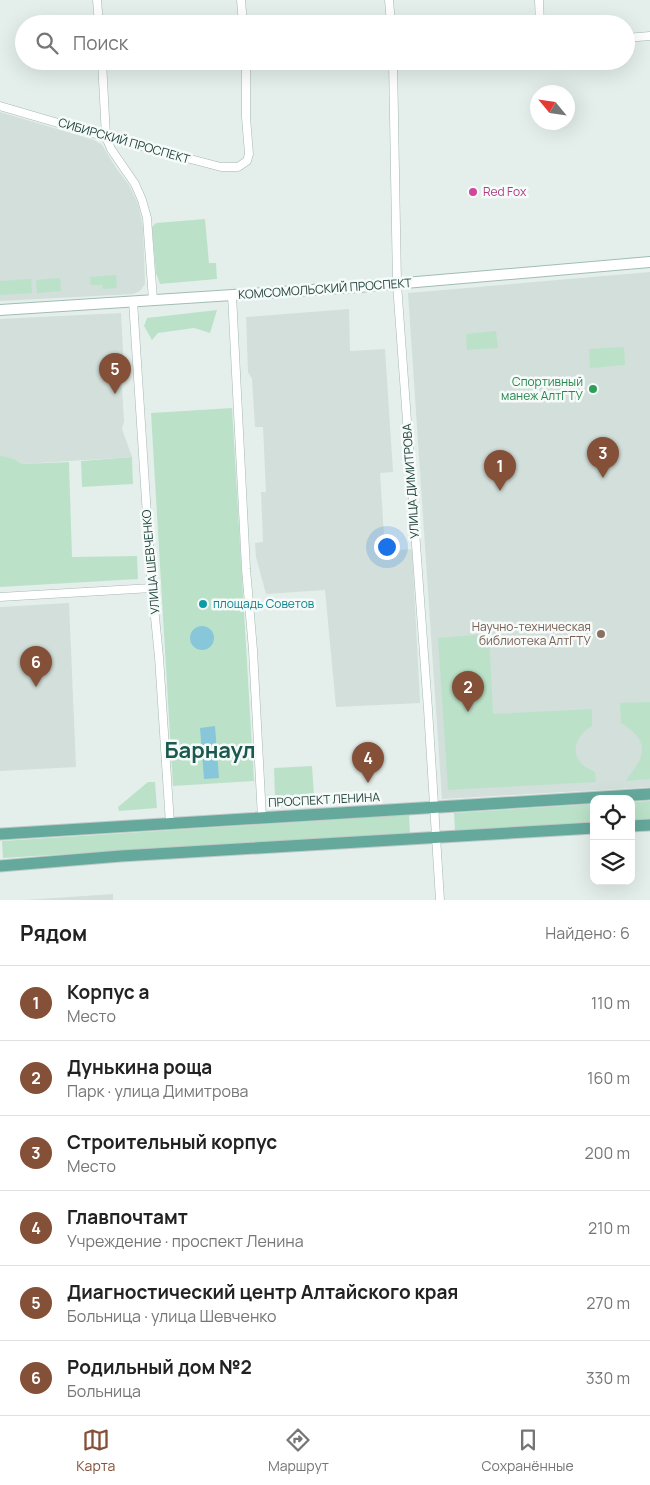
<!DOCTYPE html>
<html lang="ru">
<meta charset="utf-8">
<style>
:root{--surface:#fff;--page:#f2f2f2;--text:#222;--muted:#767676;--line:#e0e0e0;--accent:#855038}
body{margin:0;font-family:Manrope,sans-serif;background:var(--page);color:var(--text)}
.controls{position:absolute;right:15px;bottom:15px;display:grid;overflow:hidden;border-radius:10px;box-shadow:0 5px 20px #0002}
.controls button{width:45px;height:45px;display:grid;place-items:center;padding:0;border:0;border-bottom:1px solid var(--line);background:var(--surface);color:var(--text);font:25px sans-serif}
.compass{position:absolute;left:530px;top:85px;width:45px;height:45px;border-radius:50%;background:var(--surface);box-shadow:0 5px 20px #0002;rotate:299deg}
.you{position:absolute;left:386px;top:546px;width:18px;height:18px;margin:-12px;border:4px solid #fff;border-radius:50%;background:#1a73e8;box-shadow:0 0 0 8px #1a73e833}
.badge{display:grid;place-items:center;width:32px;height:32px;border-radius:50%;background:var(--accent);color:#fff;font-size:16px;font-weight:700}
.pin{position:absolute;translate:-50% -41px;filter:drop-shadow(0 1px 2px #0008)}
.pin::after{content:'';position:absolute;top:26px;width:18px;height:15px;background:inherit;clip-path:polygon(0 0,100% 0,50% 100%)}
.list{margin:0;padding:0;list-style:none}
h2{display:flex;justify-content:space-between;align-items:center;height:65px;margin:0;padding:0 20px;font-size:21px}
h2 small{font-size:16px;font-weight:400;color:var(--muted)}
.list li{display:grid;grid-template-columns:32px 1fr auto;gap:15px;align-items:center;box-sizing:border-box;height:75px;padding:0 20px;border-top:1px solid var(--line)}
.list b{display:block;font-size:19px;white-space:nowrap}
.list p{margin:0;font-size:16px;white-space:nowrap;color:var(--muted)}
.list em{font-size:16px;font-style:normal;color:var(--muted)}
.icon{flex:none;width:28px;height:28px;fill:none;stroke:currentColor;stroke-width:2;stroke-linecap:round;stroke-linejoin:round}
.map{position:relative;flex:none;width:650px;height:900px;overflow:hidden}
.search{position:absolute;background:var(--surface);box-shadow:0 5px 20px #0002;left:15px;right:15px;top:15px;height:55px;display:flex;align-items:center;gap:12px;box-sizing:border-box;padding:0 18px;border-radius:28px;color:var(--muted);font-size:19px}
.sheet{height:515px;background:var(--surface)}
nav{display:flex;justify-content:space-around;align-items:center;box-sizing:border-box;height:70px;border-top:1px solid var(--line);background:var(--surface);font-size:14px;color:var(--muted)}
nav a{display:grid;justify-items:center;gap:2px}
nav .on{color:var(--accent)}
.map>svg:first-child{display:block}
</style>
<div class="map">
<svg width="650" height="900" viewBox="0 0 650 900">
<rect width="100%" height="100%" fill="#e4efeb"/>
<g fill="#d2dfda">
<polygon points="0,112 94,140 102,145 116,168 129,185 138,204 143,227 145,284 140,291 133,294 0,301"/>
<polygon points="650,272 650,787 442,799 408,293"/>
<polygon points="349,309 350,351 385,349 393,472 380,473 385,551 412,549 420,703 336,707 325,590 266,594 256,557 255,543 263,542 261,492 266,492 263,427 255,427 252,379 248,372 246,317"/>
<polygon points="121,313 124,370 121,370 124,421 122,429 132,457 22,464 14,459 0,455 0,319"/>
<polygon points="69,603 76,767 0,771 0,607"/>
<polygon points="113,894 113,900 25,900"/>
</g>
<g fill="#bbe2c9">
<polygon points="205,219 209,263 216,263 217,279 160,284 156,273 152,227 156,223"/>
<polygon points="116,275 117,288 103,289 102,285 91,285 90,277"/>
<polygon points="60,278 61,291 37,293 36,280"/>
<polygon points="31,279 32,293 0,295 0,281"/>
<polygon points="217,310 210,333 194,328 158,333 152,340 144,326 147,318"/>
<polygon points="496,331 498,348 467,350 466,334"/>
<polygon points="624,347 625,365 590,368 589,349"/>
<polygon points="232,408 254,781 173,786 151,413"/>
<polygon points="0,455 14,459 22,464 69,462 72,557 137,556 138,579 0,587"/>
<polygon points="132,457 133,484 82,487 81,461"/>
<path d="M489 634 493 714 592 709V726C579 733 569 750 581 763 584 767 591 770 595 772L596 782 448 790 438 638Z"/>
<path d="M650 702V779L626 781C631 773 639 764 641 756 646 741 633 730 621 723L620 703Z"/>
<polygon points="312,766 314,795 275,797 274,768"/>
<polygon points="148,782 155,782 157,808 119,811 118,807"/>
<polygon points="650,801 650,819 631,820 631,802"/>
<polygon points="594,804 594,823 455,831 454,813"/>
<polygon points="409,815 410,833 3,858 2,841"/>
</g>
<g fill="#88c7d9">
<circle cx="202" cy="638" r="12"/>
<polygon points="215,726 219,778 204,779 200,728"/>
</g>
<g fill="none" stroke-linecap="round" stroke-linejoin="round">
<defs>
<g id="street">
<polyline points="97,0 99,24"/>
<polyline points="241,0 243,24"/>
<polyline points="389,0 391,24"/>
<polyline points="539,0 540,24"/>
<polyline points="626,38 650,36"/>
<polyline points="102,61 106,137 111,149 135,184 142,200 147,218 153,300"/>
<polyline points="393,61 397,284 428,709 440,900"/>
<polyline points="0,106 106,137 221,167 238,167 247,161 249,154 246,117 246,61"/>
<polyline points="232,295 246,569 253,650 262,818"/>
<polyline points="133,301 151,577 159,657 170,824"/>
<polyline points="0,597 152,588"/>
</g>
<polyline id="secondary" points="0,310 358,287 650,262"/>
<g id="primary">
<polyline points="631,826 650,825"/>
<polyline points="0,834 650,794"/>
<polyline points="0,866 121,856 594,828"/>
</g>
</defs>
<use href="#street" stroke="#a6b8b3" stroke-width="9"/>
<use href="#secondary" stroke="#a1bcb4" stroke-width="12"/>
<use href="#primary" stroke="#c1cac8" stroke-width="13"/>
<use href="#street" stroke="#fff" stroke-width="8"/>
<use href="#secondary" stroke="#fff" stroke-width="10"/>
<use href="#primary" stroke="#65a99c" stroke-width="11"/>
</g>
<circle fill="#d1479c" stroke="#f6fbf9" stroke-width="2" cx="473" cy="192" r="5"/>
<circle fill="#2e9e5b" stroke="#f6fbf9" stroke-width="2" cx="593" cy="389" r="5"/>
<circle fill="#0f9aa8" stroke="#f6fbf9" stroke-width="2" cx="203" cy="604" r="5"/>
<circle fill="#8d6e63" stroke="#f6fbf9" stroke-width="2" cx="601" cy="634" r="5"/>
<g text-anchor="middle" stroke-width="5" stroke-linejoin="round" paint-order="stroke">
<g font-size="12" fill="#21433c" stroke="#f6fbf9">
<text transform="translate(124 141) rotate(16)" y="4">СИБИРСКИЙ ПРОСПЕКТ</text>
<text transform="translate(325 289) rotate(-4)" y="4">КОМСОМОЛЬСКИЙ ПРОСПЕКТ</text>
<text transform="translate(411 481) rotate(-94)" y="4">УЛИЦА ДИМИТРОВА</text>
<text transform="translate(151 562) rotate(-95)" y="4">УЛИЦА ШЕВЧЕНКО</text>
<text transform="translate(324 800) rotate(-3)" y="4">ПРОСПЕКТ ЛЕНИНА</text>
</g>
<g font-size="12" fill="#b23c85" stroke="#f6fbf9" text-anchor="start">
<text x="483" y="196">Red Fox</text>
</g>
<g font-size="12" fill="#27864d" stroke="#f6fbf9" text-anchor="end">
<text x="583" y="386">Спортивный<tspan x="583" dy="14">манеж АлтГТУ</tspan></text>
</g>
<g font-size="12" fill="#0d838f" stroke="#f6fbf9" text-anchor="start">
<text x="213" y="608">площадь Советов</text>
</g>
<g font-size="12" fill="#785e54" stroke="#f6fbf9" text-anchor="end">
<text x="591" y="631">Научно-техническая<tspan x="591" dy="14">библиотека АлтГТУ</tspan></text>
</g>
<g font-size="22" font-weight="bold" fill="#1b584d" stroke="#f6fbf9">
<text x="210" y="758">Барнаул</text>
</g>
</g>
</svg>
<div class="controls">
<button><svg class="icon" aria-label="locate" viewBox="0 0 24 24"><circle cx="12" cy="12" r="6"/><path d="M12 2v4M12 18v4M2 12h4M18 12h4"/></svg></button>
<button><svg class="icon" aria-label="layers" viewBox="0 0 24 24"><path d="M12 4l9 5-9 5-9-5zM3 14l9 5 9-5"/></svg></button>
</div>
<svg class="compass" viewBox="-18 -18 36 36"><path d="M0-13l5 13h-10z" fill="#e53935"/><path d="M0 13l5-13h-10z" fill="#767676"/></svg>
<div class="you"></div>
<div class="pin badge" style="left:500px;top:491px">1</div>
<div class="pin badge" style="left:468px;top:712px">2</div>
<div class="pin badge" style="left:603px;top:478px">3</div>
<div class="pin badge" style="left:368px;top:783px">4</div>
<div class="pin badge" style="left:115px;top:394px">5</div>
<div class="pin badge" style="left:36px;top:687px">6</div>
<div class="search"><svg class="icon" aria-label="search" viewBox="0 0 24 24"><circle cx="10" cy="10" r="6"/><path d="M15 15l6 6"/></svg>Поиск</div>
</div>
<section class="sheet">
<h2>Рядом<small>Найдено: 6</small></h2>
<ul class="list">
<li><span class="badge">1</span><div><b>Корпус а</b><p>Место</p></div><em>110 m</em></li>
<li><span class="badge">2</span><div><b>Дунькина роща</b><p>Парк · улица Димитрова</p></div><em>160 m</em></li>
<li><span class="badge">3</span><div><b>Строительный корпус</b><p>Место</p></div><em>200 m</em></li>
<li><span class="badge">4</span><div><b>Главпочтамт</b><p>Учреждение · проспект Ленина</p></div><em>210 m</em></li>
<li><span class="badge">5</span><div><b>Диагностический центр Алтайского края</b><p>Больница · улица Шевченко</p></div><em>270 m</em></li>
<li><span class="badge">6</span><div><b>Родильный дом №2</b><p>Больница</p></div><em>330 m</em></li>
</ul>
</section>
<nav>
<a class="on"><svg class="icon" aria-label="map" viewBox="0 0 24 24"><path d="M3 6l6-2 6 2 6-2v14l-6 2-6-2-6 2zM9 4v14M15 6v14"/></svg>Карта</a>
<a><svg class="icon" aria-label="directions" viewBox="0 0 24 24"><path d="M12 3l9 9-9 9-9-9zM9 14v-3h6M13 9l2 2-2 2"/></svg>Маршрут</a>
<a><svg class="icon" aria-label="saved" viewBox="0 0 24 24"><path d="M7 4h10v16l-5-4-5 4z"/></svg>Сохранённые</a>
</nav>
